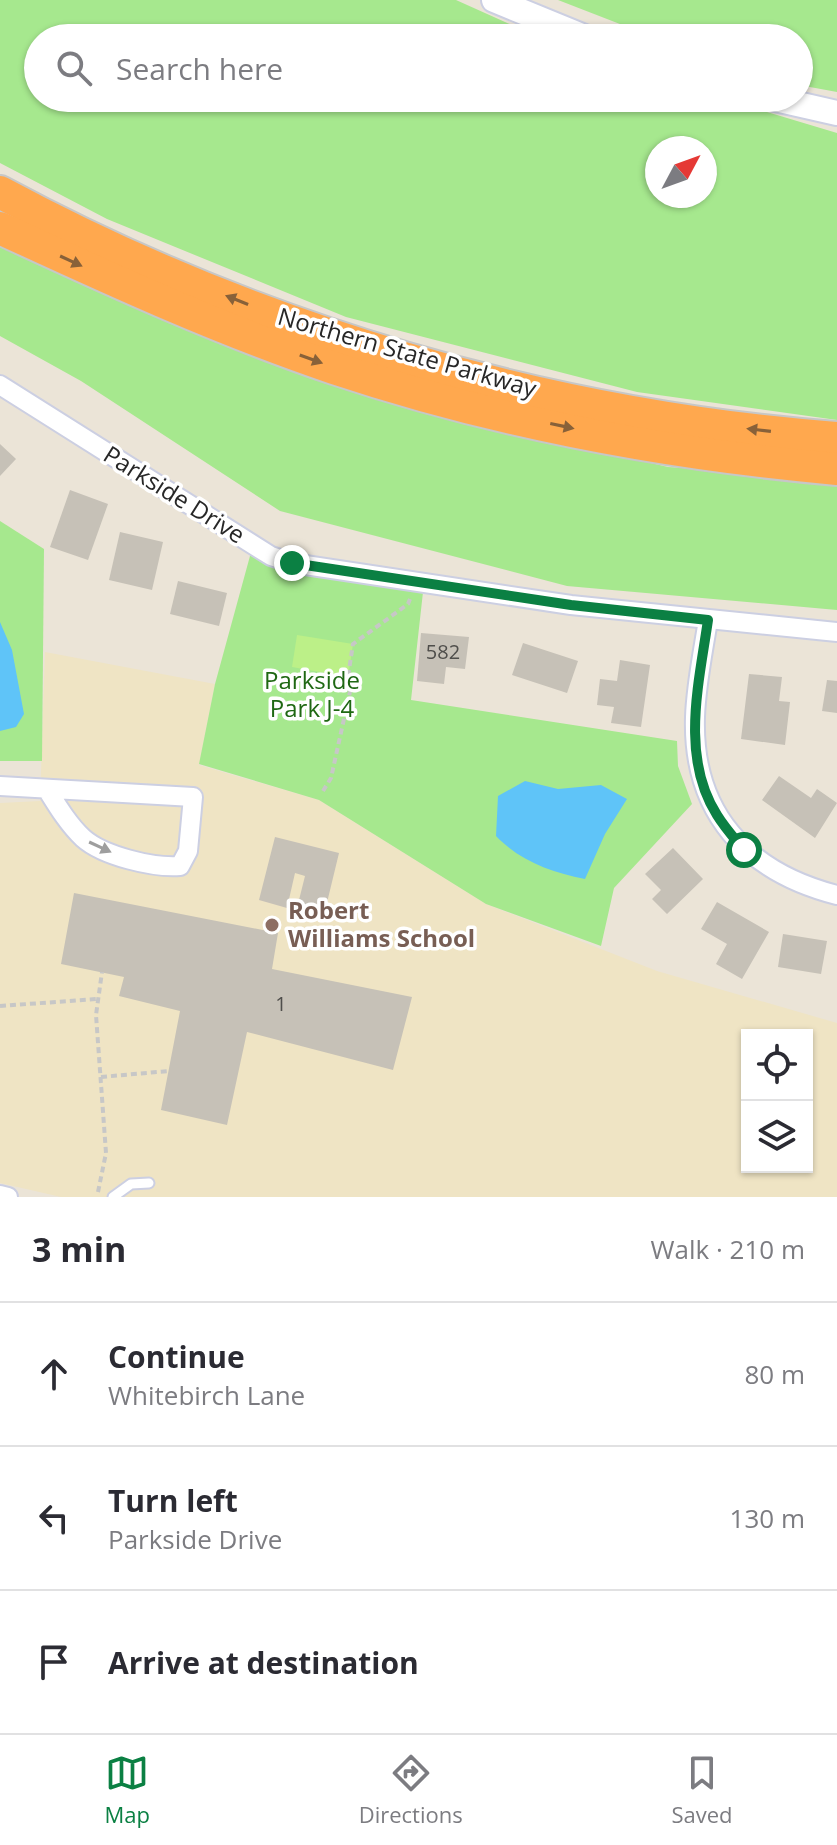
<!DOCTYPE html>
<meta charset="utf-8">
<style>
:root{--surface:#fff;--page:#f2f2f3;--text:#2b2b33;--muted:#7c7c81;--line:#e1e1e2;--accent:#0b8043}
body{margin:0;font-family:"Open Sans",sans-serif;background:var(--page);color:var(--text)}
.controls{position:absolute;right:24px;bottom:24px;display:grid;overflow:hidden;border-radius:0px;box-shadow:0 2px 6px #0004}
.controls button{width:72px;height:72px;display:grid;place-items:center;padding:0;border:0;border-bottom:2px solid var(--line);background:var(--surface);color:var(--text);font:40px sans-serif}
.compass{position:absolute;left:645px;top:136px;width:72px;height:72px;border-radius:50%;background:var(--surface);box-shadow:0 2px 6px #0004;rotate:49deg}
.stop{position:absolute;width:24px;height:24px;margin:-18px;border:6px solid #0b8043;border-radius:50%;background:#fff}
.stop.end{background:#0b8043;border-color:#fff;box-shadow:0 2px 8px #0008}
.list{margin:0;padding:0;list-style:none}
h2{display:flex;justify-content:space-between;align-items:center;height:104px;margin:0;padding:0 32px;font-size:34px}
h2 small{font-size:26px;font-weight:400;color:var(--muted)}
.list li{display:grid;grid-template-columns:52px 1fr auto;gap:24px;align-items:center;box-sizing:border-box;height:144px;padding:0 32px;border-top:2px solid var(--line)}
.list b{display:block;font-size:30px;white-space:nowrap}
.list p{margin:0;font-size:26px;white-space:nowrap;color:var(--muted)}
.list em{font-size:26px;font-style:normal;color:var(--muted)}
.icon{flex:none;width:44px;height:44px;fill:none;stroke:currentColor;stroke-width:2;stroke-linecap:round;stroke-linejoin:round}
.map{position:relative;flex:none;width:837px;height:1197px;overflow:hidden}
.search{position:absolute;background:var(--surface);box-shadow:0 2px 6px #0004;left:24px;right:24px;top:24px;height:88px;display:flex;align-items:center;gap:20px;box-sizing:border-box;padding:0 28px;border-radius:44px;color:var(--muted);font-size:30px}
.sheet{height:536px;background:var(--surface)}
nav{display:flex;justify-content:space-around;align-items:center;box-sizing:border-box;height:112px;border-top:2px solid var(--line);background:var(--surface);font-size:22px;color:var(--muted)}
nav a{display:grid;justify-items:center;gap:4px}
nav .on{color:var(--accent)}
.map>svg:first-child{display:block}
</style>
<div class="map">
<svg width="837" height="1197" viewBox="0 0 837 1197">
<rect width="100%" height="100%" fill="#ebe4d7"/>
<path fill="#efe4c4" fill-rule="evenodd" d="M45 652 215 684 199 765 319 800 486 904 657 971 837 1023V1197H61L0 1183V803L40 801ZM747 1035H807V1167H747Z"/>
<g fill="#a6e88e" fill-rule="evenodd">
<path d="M0 0H456L541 38H38V98H720L837 133V420L637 392 346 317 107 219 0 163ZM657 148H705V196H657Z"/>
<polygon points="558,0 837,0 837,92 799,85 799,38 656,38"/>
<polygon points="0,242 43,266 238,349 426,410 668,467 837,478 837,610 567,586 280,511 81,381 0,336"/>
<polygon points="0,521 44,549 42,761 0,761"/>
<polygon points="253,545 271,556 424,583 411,700 677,741 678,766 692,804 614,888 601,946 486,904 319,800 199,764 215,684"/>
</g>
<polygon fill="#bcf088" points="297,635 353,644 348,677 292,667"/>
<g fill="#5fc4f8">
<polygon points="0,622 12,650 24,714 16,727 0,731"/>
<path d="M525 781 558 789 601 785 627 799 605 834 585 879C551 872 520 861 496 836L498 796Z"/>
</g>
<g fill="#c6c1b7">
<polygon points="0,444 16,459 0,476"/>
<polygon points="70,490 108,504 88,560 50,547"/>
<polygon points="120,532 163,542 152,590 109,580"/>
<polygon points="178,581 227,593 219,626 170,614"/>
<polygon points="421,633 469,637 465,669 446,667 444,684 417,681"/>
<polygon points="523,643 578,661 567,693 512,675"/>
<polygon points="620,660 650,665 641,727 611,723 614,707 597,705 600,679 617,681"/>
<polygon points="749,674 782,677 779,701 790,702 785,745 741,739"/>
<polygon points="827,680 837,681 837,713 822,711"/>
<polygon points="779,776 811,798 817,789 837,803 815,838 762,800"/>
<polygon points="275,837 339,853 324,915 297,908 305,876 295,873 287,908 259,900"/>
<polygon points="673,848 703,879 667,914 652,899 661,890 645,874"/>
<polygon points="74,893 278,933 272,969 412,997 393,1070 247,1032 227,1125 161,1110 180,1011 119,996 124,977 61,964"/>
<polygon points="717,902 769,932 742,979 716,964 727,944 701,929"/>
<polygon points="783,934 827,941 821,974 778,967"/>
</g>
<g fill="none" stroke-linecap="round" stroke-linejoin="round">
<defs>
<polyline id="lane" points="113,1197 131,1184 149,1183"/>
<g id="street">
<polyline points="0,385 271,556 292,563 571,605 837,632"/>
<path d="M708 620C703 652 696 685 695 717 692 813 747 872 837 895"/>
<path d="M0 786 193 797 188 851 180 866C153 868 103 856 83 838 69 825 58 807 48 791"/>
<polyline points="0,1195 8,1197"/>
</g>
<g id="secondary">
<polyline points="494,0 587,38"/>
<polyline points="771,98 837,113"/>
</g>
<g id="highway">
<path d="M0 192C256 330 547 416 837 438"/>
<path d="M0 228C110 279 219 329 334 368 496 422 668 454 837 469"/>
</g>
</defs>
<use href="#lane" stroke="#cccfe2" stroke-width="13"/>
<use href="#street" stroke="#cccfe2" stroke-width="22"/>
<use href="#secondary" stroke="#cccfe2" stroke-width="28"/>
<use href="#highway" stroke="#c7c7c7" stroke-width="36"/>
<g stroke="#c7c7c7" stroke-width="4" stroke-dasharray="6 4" stroke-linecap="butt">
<polyline points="323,791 331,778 351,687 348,677 353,644 408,604 410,599"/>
<polyline points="0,1006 97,999"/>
<polyline points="101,1077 169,1071"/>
<polyline points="98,1192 106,1153 96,1015 102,972"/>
</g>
<use href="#lane" stroke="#fff" stroke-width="9"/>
<use href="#street" stroke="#fff" stroke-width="18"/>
<use href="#secondary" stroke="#fff" stroke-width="24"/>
<use href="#highway" stroke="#ffa84e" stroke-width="32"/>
</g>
<defs><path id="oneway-solid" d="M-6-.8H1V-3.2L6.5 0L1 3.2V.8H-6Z" transform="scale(2)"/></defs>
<g fill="#886139">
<use href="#oneway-solid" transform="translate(71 261) rotate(25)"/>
<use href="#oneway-solid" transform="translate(237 300) rotate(-158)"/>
<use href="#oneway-solid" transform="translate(311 359) rotate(20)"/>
<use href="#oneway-solid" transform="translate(562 426) rotate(12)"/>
<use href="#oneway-solid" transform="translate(759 430) rotate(-173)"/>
</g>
<use fill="#9e9e9e" href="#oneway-solid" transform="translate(100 847) rotate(25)"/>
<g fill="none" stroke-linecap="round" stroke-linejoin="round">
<path stroke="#0b8043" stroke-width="10" d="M292 563 571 605 708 620C699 683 680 757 717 815 725 828 735 839 744 850"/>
</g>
<circle fill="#8d6e63" stroke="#fff" stroke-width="3" cx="272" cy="925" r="8"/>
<g text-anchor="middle" stroke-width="7" stroke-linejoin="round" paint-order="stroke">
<g font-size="20" fill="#4f4e4b">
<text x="443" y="659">582</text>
<text x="281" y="1011">1</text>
</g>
<g font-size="24" fill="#272727" stroke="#fff">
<text transform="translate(407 353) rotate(16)" y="8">Northern State Parkway</text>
<text transform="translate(174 495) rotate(32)" y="8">Parkside Drive</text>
</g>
<g font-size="24" fill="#1f6813" stroke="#fff">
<text x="312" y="689">Parkside<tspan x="312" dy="28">Park J-4</tspan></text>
</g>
<g font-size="24" font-weight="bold" fill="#785e54" stroke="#fff" text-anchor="start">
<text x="288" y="919">Robert<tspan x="288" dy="28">Williams School</tspan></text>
</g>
</g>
</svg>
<div class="controls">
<button><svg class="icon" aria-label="locate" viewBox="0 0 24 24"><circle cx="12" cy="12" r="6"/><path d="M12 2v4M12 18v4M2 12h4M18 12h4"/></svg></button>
<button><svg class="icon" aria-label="layers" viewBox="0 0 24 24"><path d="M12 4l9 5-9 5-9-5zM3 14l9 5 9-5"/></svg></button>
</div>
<svg class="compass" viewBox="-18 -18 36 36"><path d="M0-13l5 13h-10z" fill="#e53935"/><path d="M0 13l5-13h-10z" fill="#7c7c81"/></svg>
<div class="stop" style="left:744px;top:850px"></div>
<div class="stop end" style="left:292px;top:563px"></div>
<div class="search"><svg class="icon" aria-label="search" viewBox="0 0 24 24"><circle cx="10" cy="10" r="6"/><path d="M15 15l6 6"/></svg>Search here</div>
</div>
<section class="sheet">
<h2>3 min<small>Walk · 210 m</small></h2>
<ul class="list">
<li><svg class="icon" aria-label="ahead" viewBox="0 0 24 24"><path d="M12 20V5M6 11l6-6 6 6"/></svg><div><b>Continue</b><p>Whitebirch Lane</p></div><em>80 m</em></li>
<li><svg class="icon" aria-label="left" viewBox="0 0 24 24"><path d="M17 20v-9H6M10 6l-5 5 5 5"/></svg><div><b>Turn left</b><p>Parkside Drive</p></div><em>130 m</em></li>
<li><svg class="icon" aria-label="arrive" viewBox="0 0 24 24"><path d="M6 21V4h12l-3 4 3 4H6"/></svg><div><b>Arrive at destination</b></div></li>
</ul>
</section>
<nav>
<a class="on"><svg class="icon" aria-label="map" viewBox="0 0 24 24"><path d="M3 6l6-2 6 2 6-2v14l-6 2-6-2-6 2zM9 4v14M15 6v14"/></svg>Map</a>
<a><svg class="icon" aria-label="directions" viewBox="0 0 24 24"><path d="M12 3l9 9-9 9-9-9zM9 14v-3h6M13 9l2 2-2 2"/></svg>Directions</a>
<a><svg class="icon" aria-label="saved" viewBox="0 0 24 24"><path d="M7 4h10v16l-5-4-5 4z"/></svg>Saved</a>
</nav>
